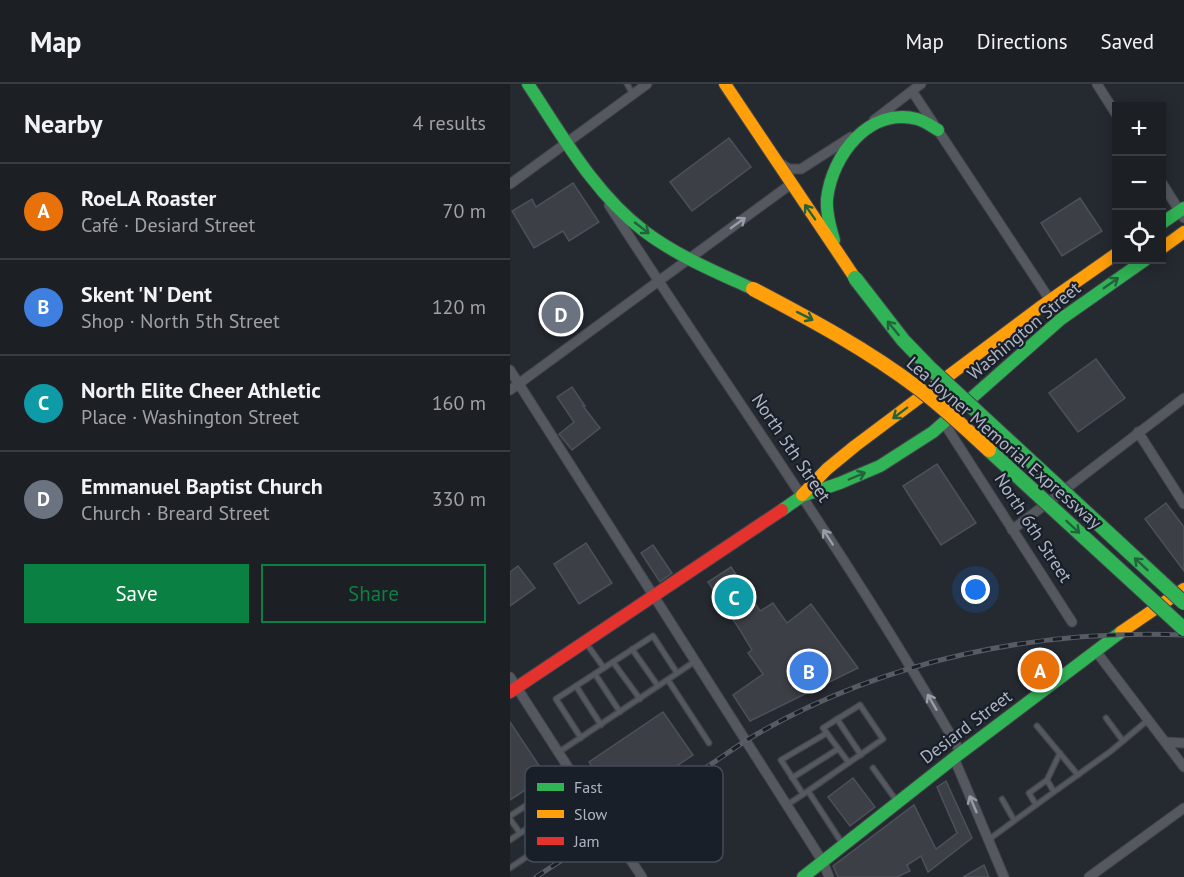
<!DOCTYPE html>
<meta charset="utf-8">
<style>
:root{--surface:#1c1f24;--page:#25272c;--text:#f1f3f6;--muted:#a0a2a6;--line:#3a3d41;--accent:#0b8043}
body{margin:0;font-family:"PT Sans",sans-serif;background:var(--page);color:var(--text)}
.controls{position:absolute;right:18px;top:18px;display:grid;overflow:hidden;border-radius:0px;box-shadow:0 3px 15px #0003}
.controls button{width:54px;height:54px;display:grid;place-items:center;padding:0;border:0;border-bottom:2px solid var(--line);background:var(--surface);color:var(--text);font:30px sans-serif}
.you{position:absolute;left:466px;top:506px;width:21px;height:21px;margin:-15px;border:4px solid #fff;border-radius:50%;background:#1a73e8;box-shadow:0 0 0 9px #1a73e833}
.badge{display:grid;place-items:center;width:39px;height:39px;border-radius:50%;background:var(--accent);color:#fff;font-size:20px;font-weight:700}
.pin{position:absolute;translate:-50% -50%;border:3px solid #fff;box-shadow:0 2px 6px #0006}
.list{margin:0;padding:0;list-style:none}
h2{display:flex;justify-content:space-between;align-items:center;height:78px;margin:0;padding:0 24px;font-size:26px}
h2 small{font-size:20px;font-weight:400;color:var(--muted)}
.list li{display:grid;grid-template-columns:39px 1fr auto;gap:18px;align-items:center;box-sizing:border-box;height:96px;padding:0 24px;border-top:2px solid var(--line)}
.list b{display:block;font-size:22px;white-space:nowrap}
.list p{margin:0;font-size:20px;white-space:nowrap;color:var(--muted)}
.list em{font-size:20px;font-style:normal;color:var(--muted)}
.actions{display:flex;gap:12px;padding:18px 24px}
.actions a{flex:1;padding:14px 0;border:2px solid var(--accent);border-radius:0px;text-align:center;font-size:21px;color:var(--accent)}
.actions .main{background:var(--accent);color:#fff}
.icon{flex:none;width:33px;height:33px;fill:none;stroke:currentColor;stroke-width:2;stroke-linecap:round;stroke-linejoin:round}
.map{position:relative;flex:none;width:674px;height:793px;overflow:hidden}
header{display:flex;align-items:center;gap:36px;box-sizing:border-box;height:84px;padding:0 30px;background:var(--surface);border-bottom:2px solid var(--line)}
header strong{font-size:28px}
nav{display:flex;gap:33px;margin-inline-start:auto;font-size:21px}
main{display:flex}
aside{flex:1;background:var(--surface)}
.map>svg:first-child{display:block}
</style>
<header>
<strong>Map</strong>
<nav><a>Map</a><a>Directions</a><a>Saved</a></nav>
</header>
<main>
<aside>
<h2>Nearby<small>4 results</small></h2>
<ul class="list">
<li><span class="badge" style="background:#e8710a">A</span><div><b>RoeLA Roaster</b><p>Café · Desiard Street</p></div><em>70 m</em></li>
<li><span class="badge" style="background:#3f7fe0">B</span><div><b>Skent 'N' Dent</b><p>Shop · North 5th Street</p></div><em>120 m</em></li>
<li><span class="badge" style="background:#0f9aa8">C</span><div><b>North Elite Cheer Athletic</b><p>Place · Washington Street</p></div><em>160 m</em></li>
<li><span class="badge" style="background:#6b7280">D</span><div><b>Emmanuel Baptist Church</b><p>Church · Breard Street</p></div><em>330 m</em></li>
</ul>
<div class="actions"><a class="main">Save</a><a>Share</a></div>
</aside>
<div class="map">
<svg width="674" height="793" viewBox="0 0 674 793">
<rect width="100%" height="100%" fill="#252930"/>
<g fill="#3c4046" stroke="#4c5058" stroke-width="1.5">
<polygon points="219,54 241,83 182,127 160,98"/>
<polygon points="63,99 89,138 59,157 53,147 24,164 2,127 22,115 26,123"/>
<polygon points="570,114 592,147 552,172 531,139"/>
<polygon points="586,275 615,314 568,348 539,309"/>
<polygon points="62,303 75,322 73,322 90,344 62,366 49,350 64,338 47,313"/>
<polygon points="427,380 466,439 431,461 393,402"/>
<polygon points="656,419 674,443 674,487 635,435"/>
<polygon points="76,459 102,499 69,520 44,480"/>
<polygon points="143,461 162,489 150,498 131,469"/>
<polygon points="8,482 25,504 0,522 0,488"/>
<polygon points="221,483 250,527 263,519 277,539 301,520 348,584 240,637 223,611 253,590 238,569 242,566 230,546 198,498"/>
<polygon points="153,628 183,671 108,721 79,678"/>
<polygon points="0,638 36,692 0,716"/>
<polygon points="343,694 365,723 340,742 318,713"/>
<polygon points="436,697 462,754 418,788 411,772 397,781 400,787 387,793 328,793 323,782 404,721 426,765 447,749 427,703"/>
<polygon points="474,781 479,793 453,793"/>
</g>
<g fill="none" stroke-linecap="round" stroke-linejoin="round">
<defs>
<g id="lane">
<polyline points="117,0 123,10"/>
<polyline points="76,559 94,584"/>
<polyline points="122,565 148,602"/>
<polyline points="103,578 130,615"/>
<polyline points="85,590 110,628"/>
<polyline points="158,596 199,659"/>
<polyline points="66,602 91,641"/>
<polyline points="596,634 613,657"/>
<polyline points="327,635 351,671"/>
<polyline points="527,642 568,691"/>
<polyline points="71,654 46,615 143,552 167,589"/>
<polyline points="49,668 184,578"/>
<polyline points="363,684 386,716"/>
<polyline points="282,694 328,665"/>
<polyline points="537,696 550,669"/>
<polyline points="298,707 373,655 350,621 313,644 339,679"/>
<polyline points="544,708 526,721 519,709 537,696 544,708 601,667 638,636"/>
<polyline points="293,710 271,676 317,649"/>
<polyline points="492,715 504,736"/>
<polyline points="277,721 298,707 332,759"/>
<polyline points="0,732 63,691"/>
<polyline points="0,735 10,749"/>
<polyline points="0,756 73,707"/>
<polyline points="478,756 526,721"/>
<polyline points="116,769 139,754"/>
<polyline points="0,784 40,757 38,749 66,730 63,714"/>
</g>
<g id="street">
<polyline points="587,0 606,30"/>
<polyline points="402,7 540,216"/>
<polyline points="364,36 411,0"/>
<polyline points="270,79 279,85 291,85 341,53"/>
<polyline points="652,99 674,134"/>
<polyline points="0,100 137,0"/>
<path d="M99 121C216 303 344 480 451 669"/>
<polyline points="0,286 313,778 319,793"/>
<polyline points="0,306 281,100"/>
<polyline points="434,339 562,538"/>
<polyline points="628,348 674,420"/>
<polyline points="502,446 674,314"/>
<polyline points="585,566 674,683"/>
<polyline points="0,593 92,736"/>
<polyline points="655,658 674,659"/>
<polyline points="444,674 494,793"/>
<polyline points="116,769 132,793"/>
<polyline points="579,793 674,724"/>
</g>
<g id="fast">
<path d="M18 0C52 51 84 109 134 147 167 172 206 188 243 205"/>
<polyline points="652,139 674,124"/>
<path d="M324 156C320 143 316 128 317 115 322 71 359 23 407 35 415 37 421 42 428 46"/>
<polyline points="272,426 292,412 330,399 370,382 423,348 551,235 635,176"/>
<polyline points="293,793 444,674 611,548"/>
</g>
<g id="slow">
<polyline points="215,0 345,194"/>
<polyline points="652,164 674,148"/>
<polyline points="292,411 317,385 345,362 529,224 606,170"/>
<polyline points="611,548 674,505"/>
</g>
<polyline id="jam" points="0,608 272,426"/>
</defs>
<use href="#lane" stroke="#42454b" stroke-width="7"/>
<use href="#street" stroke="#42454b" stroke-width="11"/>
<use href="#fast" stroke="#42454b" stroke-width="14"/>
<use href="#slow" stroke="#42454b" stroke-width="14"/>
<use href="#jam" stroke="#42454b" stroke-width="14"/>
<use href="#lane" stroke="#55585e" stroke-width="4.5"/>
<use href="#street" stroke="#55585e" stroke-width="9"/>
<use href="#fast" stroke="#30b455" stroke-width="12"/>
<use href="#slow" stroke="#ff9f0a" stroke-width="12"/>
<use href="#jam" stroke="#e5322d" stroke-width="12"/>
<defs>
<path id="rail" d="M26 793C79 758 133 724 186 690 207 677 226 662 247 650 375 576 527 545 674 551"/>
</defs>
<use href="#rail" stroke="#585b62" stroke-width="5"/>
<use href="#rail" stroke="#191f29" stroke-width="3" stroke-dasharray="9" stroke-linecap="butt"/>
<defs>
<g id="fast-bridge">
<polyline points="345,194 393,256 421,285 674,519"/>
<polyline points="479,366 674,545"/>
</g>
<path id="slow-bridge" d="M243 205C300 235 358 266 409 305 434 324 456 345 479 366"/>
</defs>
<use href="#fast-bridge" stroke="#42454d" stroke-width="16" stroke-linecap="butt"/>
<use href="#slow-bridge" stroke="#42454d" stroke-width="16" stroke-linecap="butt"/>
<use href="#fast-bridge" stroke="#30b455" stroke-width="14"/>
<use href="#slow-bridge" stroke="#ff9f0a" stroke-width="14"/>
</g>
<defs><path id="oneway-shaft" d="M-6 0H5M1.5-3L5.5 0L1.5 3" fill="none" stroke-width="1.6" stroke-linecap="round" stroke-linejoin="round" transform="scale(1.5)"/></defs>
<g stroke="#23623d">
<use href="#oneway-shaft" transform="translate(300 128) rotate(-125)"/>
<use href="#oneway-shaft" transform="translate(132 144) rotate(38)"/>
<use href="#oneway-shaft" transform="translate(601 199) rotate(-35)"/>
<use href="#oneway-shaft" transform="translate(295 232) rotate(27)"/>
<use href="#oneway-shaft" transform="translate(383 244) rotate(-129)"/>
<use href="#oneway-shaft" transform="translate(390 329) rotate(143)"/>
<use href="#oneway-shaft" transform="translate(347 392) rotate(-23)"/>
<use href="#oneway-shaft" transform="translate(563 443) rotate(43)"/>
<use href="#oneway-shaft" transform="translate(631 480) rotate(-137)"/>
</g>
<g stroke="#989da9">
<use href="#oneway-shaft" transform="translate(228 139) rotate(-36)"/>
<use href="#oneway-shaft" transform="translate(318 453) rotate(-123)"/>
<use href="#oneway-shaft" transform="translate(422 618) rotate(-120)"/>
<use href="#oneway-shaft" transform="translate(463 720) rotate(-113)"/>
</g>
<g text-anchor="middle" stroke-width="4.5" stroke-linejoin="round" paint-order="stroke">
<g font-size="18" fill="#aeb4c2" stroke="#191f29">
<text transform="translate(514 247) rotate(-40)" y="6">Washington Street</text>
<text transform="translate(494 359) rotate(41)" y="6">Lea Joyner Memorial Expressway</text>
<text transform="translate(281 364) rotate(56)" y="6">North 5th Street</text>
<text transform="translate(523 444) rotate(57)" y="6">North 6th Street</text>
<text transform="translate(456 643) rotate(-37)" y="6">Desiard Street</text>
</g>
</g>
<rect x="15" y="682" width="198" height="96" rx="9" fill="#191f29" stroke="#464c57" stroke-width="1.5"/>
<rect x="27" y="699" width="27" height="8" fill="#30b455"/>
<rect x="27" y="726" width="27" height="8" fill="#ff9f0a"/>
<rect x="27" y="753" width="27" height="8" fill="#e5322d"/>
<g font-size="16" fill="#aeb4c2">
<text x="64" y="709">Fast</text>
<text x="64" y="736">Slow</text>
<text x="64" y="763">Jam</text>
</g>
</svg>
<div class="controls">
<button>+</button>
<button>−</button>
<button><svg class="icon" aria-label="locate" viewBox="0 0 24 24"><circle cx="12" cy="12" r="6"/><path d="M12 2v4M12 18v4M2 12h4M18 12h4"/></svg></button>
</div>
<div class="you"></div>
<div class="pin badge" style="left:530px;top:586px;background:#e8710a">A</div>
<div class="pin badge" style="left:299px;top:587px;background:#3f7fe0">B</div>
<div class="pin badge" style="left:224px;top:513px;background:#0f9aa8">C</div>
<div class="pin badge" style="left:51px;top:230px;background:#6b7280">D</div>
</div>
</main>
